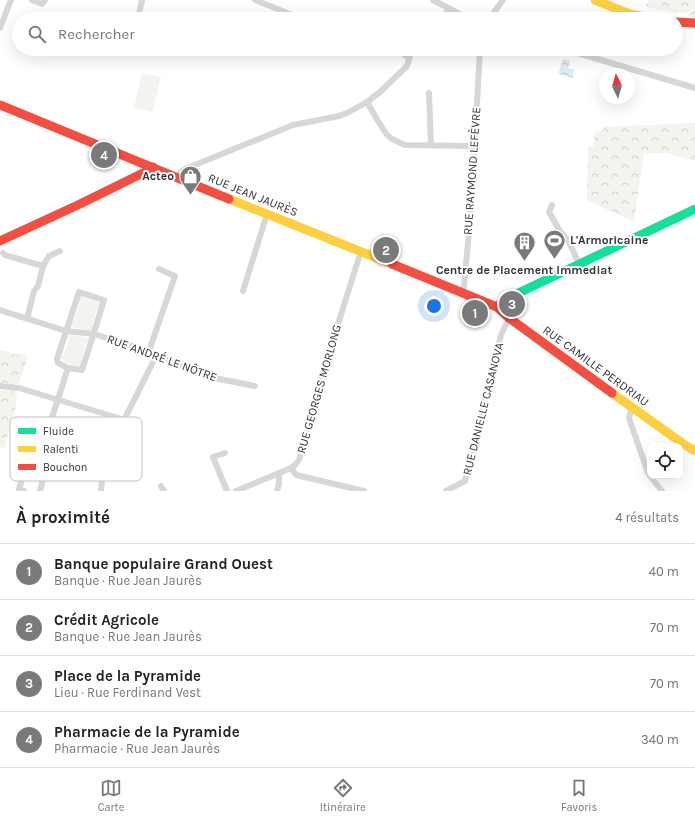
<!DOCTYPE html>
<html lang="fr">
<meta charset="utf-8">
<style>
:root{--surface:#fff;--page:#f6f6f6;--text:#222;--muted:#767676;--line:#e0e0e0;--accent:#7a7a7a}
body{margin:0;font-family:Karla,sans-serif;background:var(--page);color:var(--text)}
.controls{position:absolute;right:12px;bottom:12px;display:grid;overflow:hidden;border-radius:8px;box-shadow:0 4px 16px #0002}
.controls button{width:36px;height:36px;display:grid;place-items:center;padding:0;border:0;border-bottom:1px solid var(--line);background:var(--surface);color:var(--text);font:20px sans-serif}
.compass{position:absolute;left:599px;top:68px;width:36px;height:36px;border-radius:50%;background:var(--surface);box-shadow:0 4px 16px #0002;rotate:355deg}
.you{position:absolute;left:434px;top:306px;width:14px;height:14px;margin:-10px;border:3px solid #fff;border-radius:50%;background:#1a73e8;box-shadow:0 0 0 6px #1a73e833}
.badge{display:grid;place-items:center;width:26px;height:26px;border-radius:50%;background:var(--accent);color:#fff;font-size:13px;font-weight:700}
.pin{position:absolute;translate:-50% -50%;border:2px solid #fff;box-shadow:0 1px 4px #0006}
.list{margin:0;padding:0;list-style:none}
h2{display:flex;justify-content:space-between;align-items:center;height:52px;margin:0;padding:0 16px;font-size:17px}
h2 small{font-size:13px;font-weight:400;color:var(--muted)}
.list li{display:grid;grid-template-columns:26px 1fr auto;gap:12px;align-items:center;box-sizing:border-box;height:56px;padding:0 16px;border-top:1px solid var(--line)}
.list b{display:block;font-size:15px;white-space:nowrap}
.list p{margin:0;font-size:13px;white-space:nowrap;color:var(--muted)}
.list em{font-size:13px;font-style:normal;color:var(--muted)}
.icon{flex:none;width:22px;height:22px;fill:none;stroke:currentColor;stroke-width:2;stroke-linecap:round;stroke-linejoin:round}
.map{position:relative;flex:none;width:695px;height:491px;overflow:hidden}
.search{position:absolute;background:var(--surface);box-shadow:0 4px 16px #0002;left:12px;right:12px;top:12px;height:44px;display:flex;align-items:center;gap:10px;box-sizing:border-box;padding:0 14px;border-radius:22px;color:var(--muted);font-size:15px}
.sheet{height:276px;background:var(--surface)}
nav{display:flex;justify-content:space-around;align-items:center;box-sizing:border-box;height:56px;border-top:1px solid var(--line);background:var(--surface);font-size:11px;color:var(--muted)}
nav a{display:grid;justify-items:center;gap:2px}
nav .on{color:var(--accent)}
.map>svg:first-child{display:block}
</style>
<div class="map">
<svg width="695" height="491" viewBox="0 0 695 491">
<defs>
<pattern id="park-crowns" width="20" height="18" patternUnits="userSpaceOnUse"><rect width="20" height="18" fill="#f1f5ed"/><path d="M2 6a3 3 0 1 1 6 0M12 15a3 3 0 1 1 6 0" fill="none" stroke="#cfd2cc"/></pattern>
<pattern id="water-waves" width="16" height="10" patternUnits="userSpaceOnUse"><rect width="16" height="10" fill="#ddebf3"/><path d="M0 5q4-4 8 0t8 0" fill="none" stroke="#becad1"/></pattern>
</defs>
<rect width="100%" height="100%" fill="#fff"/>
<g fill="#f1f5ed">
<polygon points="142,73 161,77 152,112 134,108"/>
<path d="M82 295C90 298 100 298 101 307H98L92 325 95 326 93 329 89 331 72 327 71 324V319L74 320 80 302 77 301 80 297Z"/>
<polygon points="69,335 84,337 89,339 89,344 86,343 81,361 83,362 81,366 78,367 73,365 64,362 61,358 61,356 64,356 69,338 67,337"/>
</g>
<g fill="url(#park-crowns)">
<polygon points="649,0 695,0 695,18 687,17 689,13 673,12 646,7"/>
<polygon points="695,123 695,161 666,153 644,153 634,222 587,200 588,147 593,147 595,133 603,131 603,127"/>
<polygon points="0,349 17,355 18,353 28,356 19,384 0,383"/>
<polygon points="9,390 17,391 15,412 4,448 0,447 0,391"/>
</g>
<polygon fill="url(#water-waves)" points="563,59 570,61 568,68 574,70 573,78 558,74"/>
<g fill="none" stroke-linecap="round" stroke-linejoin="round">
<g stroke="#d7d7d7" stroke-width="6">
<polyline points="32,0 42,4 43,3 45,0"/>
<polyline points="255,0 295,16 310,19"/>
<polyline points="433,0 469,19"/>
<polyline points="138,18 142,0"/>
<polyline points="440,19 450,9"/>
<polyline points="489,19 503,0"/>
<polyline points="0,28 11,0"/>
<polyline points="397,49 406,56 409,57"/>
<polyline points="564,49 695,88"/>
<polyline points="429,93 431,145"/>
<polyline points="367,102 378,121 387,135 392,139 405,145 474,146"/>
<polyline points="178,177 181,172 185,169 293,125 339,116 349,112 367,102 380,92 407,66 411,53 414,49"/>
<polyline points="552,205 549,212 560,231 569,242 579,264"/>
<polyline points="3,253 5,255 43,266 38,286 34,291 27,319"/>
<polyline points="43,266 49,256 60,251"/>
<polyline points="243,291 267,214"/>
<polygon points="79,292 104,300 92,339 82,370 68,368 58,363 57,359"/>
<polyline points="462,292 464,286 471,210 480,49"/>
<polyline points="0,310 66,331 94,334 149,351 187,369 204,376 255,386"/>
<polyline points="149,351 175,276 159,269"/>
<polyline points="0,386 19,388 125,420"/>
<polyline points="632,406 629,418 648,473 650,475"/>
<polyline points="225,453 213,457 227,491"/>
<polyline points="38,461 68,368"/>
<polyline points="291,468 296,475 364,491"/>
<polyline points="650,476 662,491"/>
<polyline points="161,486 164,491"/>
<polyline points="24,491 19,489 29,458 47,464 40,491"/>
<path d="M101 491C103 460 112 445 125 418 136 397 146 376 157 354"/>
<polyline points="236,491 291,468 295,465 299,460 317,391 361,251"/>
<polyline points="277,491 279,484 279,473"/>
<polyline points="446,491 465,481 501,335 509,318"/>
</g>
<polyline stroke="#16e098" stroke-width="9" points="497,307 504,300 695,209"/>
<g stroke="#ffcf43" stroke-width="9">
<polyline points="595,0 630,14 656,19"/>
<polyline points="229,199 392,264"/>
<polyline points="612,393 682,443 695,451"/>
</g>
<g stroke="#f24e42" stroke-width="9">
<polyline points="676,22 695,23"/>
<polyline points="0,105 229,199"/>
<polyline points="0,241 80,204 151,169 153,167"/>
<polyline points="392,264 497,307 509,318 612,393"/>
</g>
</g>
<defs>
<symbol id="shop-pin" viewBox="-11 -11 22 30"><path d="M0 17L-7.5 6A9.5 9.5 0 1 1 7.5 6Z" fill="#7a7a7a" stroke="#fff"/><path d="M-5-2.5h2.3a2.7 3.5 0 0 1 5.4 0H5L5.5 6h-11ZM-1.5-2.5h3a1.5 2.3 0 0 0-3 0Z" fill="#fff"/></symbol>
<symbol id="stadium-pin" viewBox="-11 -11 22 30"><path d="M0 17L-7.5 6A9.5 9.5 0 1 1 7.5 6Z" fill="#7a7a7a" stroke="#fff"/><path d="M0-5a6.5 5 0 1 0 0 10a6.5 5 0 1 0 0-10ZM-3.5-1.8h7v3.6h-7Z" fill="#fff"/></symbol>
<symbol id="building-pin" viewBox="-11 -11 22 30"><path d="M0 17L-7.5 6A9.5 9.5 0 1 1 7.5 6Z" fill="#7a7a7a" stroke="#fff"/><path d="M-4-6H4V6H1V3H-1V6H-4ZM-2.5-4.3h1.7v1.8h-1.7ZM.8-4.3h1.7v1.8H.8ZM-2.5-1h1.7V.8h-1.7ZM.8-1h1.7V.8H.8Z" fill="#fff"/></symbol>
</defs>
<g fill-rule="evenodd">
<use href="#shop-pin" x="178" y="164" width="25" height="34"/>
<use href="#stadium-pin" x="542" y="228" width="25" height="34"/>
<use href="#building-pin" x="512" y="230" width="25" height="34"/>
</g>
<g text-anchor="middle" stroke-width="4" stroke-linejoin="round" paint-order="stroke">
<g font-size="12" fill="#333" stroke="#fff">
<text transform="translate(472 171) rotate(-86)" y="4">RUE RAYMOND LEFÈVRE</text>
<text transform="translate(253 195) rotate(22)" y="4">RUE JEAN JAURÈS</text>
<text transform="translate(162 358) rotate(20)" y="4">RUE ANDRÉ LE NÔTRE</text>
<text transform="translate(596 366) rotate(36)" y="4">RUE CAMILLE PERDRIAU</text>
<text transform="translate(319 389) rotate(-74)" y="4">RUE GEORGES MORLONG</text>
<text transform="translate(483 409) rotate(-76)" y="4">RUE DANIELLE CASANOVA</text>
</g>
<g font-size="12" font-weight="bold" fill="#333" stroke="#fff" text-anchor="end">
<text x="174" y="180">Acteo</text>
<text x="570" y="244" text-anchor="start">L'Armoricaine</text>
<text x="524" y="274" text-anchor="middle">Centre de Placement Immediat</text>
</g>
</g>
<rect x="10" y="417" width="132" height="64" rx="6" fill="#fff" stroke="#c2c2c2" stroke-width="1"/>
<rect x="18" y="428" width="18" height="6" fill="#16e098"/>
<rect x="18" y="446" width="18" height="6" fill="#ffcf43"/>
<rect x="18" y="464" width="18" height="6" fill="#f24e42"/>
<g font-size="11" fill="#333">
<text x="43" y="435">Fluide</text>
<text x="43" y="453">Ralenti</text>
<text x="43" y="471">Bouchon</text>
</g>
</svg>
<div class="controls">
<button><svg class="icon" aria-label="locate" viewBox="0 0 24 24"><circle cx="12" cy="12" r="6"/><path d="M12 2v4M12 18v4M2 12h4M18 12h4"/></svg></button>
</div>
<svg class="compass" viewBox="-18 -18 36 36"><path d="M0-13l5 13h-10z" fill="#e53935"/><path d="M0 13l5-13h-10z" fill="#767676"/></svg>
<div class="you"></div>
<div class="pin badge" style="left:475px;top:313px">1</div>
<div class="pin badge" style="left:386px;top:250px">2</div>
<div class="pin badge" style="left:512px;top:304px">3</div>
<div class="pin badge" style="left:104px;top:155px">4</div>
<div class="search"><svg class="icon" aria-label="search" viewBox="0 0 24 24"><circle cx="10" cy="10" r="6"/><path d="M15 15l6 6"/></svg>Rechercher</div>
</div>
<section class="sheet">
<h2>À proximité<small>4 résultats</small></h2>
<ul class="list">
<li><span class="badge">1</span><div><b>Banque populaire Grand Ouest</b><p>Banque · Rue Jean Jaurès</p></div><em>40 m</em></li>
<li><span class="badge">2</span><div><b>Crédit Agricole</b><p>Banque · Rue Jean Jaurès</p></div><em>70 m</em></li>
<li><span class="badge">3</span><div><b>Place de la Pyramide</b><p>Lieu · Rue Ferdinand Vest</p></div><em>70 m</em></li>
<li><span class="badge">4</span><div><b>Pharmacie de la Pyramide</b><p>Pharmacie · Rue Jean Jaurès</p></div><em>340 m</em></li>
</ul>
</section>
<nav>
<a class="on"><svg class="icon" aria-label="map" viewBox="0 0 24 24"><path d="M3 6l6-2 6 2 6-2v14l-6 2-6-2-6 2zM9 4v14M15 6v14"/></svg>Carte</a>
<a><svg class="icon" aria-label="directions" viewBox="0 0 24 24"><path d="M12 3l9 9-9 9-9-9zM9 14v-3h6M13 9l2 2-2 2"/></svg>Itinéraire</a>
<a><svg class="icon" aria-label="saved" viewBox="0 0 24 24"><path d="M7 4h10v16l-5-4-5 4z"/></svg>Favoris</a>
</nav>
